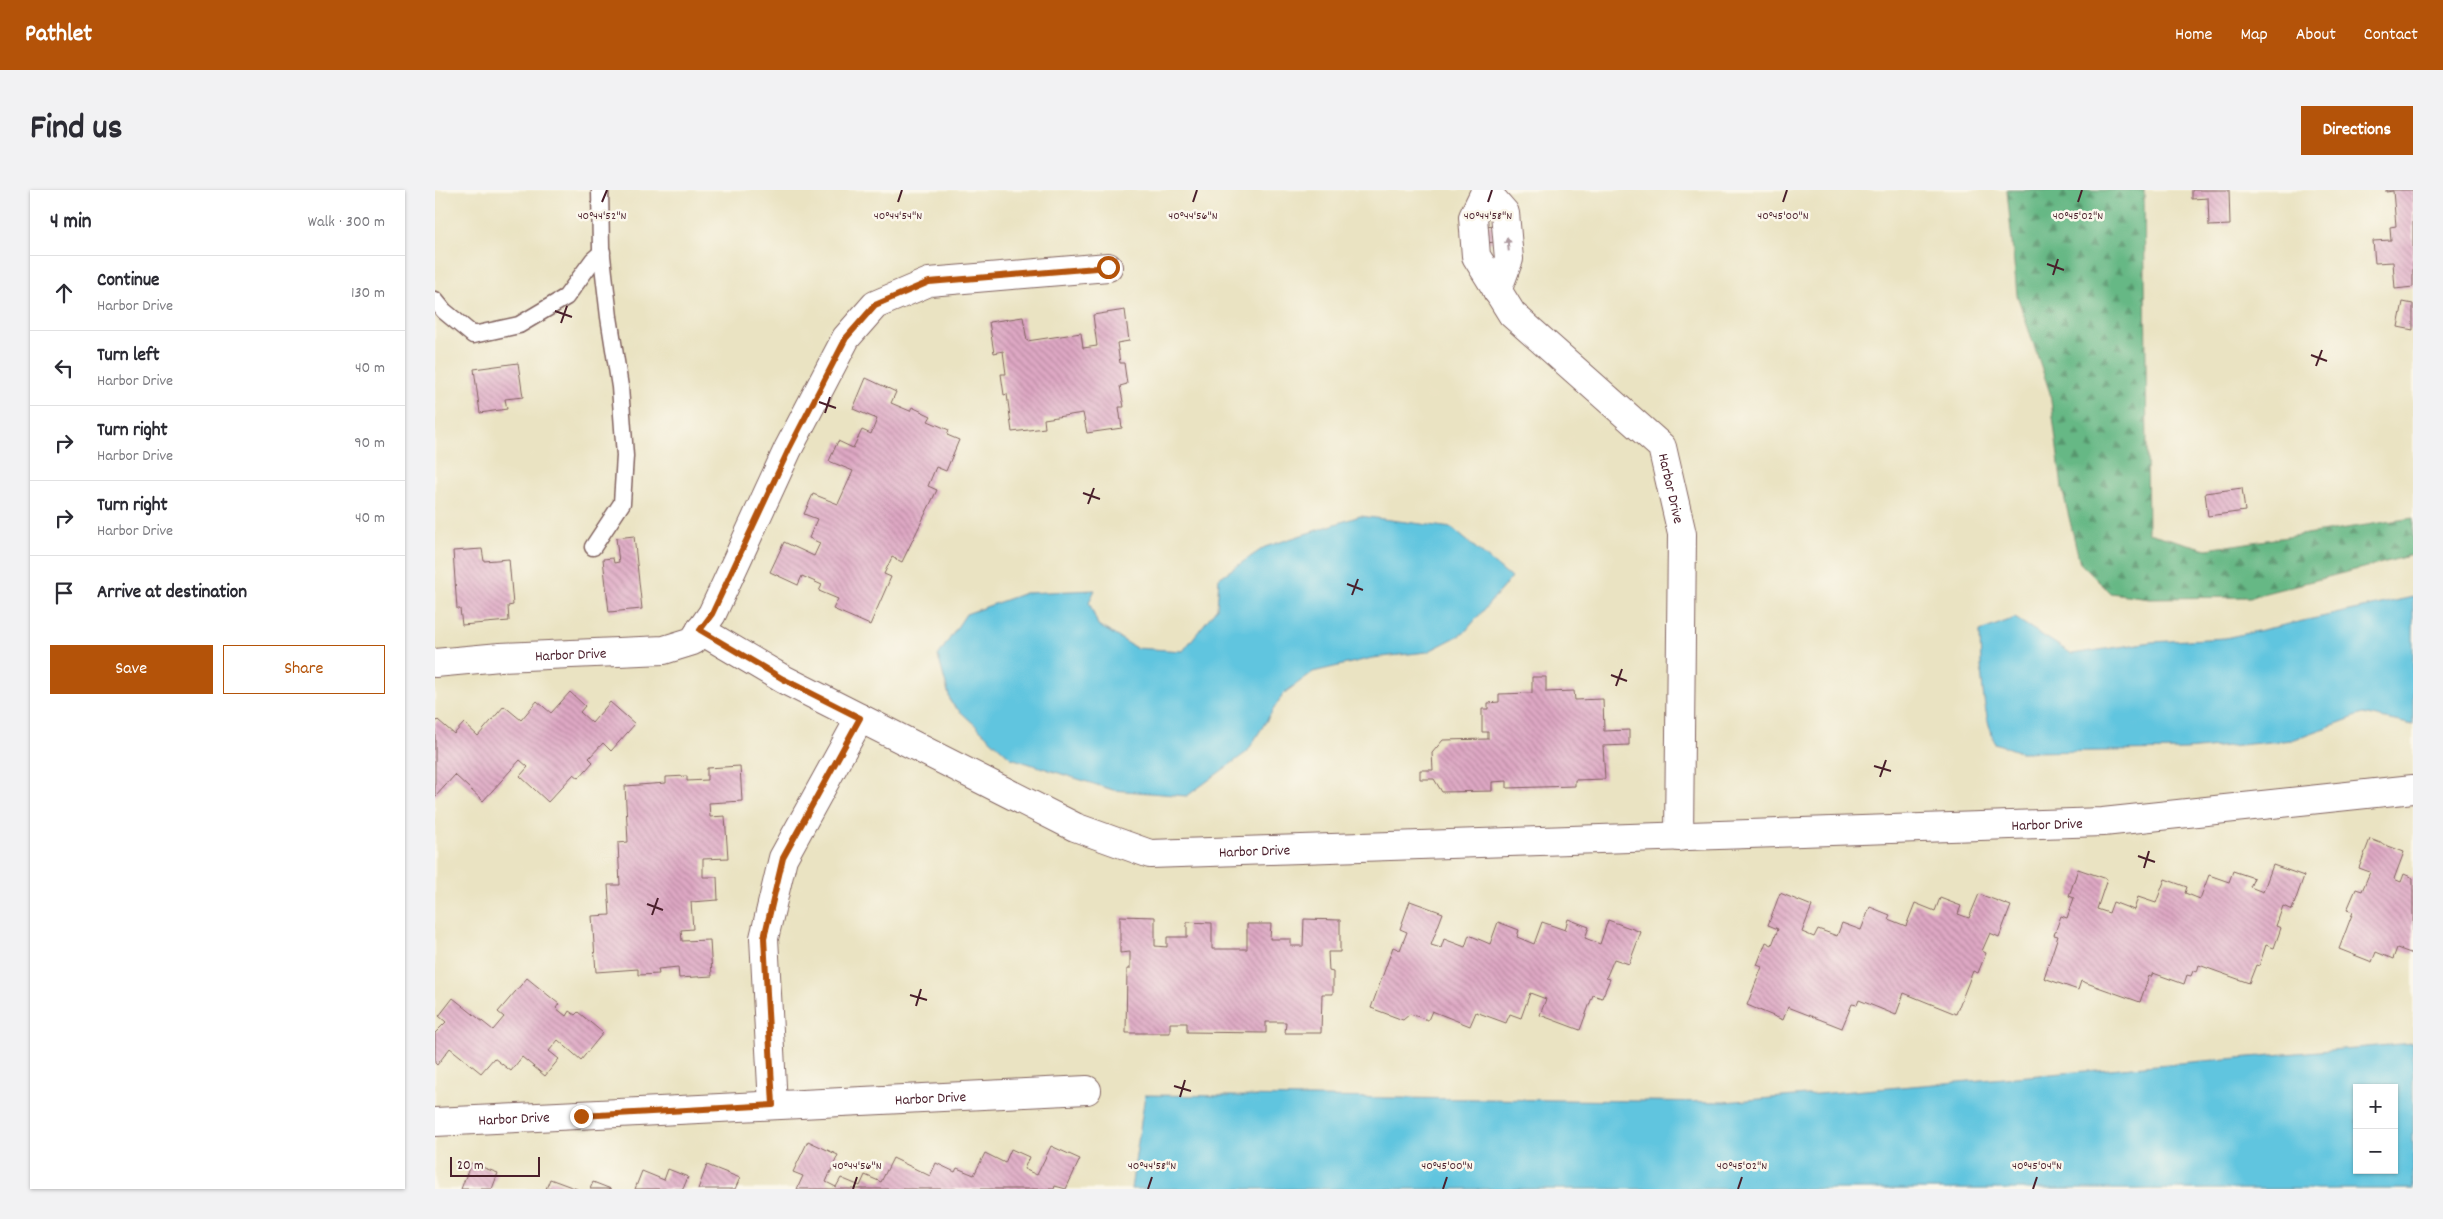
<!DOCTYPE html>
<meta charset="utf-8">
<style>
:root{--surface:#fff;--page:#f2f2f3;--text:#2b2b33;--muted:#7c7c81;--line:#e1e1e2;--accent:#b45309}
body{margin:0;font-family:Dekko,sans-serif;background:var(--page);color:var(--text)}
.controls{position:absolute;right:15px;bottom:15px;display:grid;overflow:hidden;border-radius:0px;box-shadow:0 1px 4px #0004}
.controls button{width:45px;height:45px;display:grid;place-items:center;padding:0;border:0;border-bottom:1px solid var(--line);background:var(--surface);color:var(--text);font:25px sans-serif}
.scale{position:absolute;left:15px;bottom:12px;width:90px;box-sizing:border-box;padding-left:5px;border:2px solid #4a1f2b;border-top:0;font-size:14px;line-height:18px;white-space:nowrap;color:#4a1f2b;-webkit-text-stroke:4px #fbf7ec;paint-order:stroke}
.stop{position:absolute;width:15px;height:15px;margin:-11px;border:4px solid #b45309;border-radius:50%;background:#fff}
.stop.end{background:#b45309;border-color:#fff;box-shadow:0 1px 5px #0008}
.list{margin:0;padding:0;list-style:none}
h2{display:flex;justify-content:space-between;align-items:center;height:65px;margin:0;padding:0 20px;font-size:21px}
h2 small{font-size:16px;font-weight:400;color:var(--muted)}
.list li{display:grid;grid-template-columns:32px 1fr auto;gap:15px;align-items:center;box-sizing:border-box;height:75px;padding:0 20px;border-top:1px solid var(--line)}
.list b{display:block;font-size:19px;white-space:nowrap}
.list p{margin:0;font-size:16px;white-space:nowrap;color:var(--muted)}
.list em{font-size:16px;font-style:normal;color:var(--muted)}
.actions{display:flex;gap:10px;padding:15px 20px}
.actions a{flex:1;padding:11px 0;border:1px solid var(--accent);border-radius:0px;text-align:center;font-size:18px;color:var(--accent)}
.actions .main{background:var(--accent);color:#fff}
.icon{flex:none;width:28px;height:28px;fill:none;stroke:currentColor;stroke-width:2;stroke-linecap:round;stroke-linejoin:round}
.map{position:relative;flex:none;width:1978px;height:999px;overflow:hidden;border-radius:0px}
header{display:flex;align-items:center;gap:30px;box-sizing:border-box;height:70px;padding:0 25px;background:var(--accent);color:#fff}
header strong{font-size:24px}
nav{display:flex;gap:28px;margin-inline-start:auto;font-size:18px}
.intro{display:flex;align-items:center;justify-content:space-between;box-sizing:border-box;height:120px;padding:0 30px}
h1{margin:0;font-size:35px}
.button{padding:12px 22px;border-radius:0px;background:var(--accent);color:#fff;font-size:18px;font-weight:700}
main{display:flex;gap:30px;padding:0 30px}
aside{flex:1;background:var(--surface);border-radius:0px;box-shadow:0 1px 4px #0004}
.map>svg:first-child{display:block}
</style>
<header>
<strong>Pathlet</strong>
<nav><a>Home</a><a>Map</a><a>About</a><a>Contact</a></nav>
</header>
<div class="intro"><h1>Find us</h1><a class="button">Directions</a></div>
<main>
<aside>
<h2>4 min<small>Walk · 300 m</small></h2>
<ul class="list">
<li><svg class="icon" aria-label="ahead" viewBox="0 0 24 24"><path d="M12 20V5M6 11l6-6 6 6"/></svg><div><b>Continue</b><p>Harbor Drive</p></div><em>130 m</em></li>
<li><svg class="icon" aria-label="left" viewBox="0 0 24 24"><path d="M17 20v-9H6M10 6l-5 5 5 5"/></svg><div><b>Turn left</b><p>Harbor Drive</p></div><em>40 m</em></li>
<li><svg class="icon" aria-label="right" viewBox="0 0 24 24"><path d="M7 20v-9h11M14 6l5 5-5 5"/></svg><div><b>Turn right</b><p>Harbor Drive</p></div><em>90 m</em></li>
<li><svg class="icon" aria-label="right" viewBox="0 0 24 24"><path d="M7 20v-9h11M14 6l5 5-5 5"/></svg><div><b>Turn right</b><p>Harbor Drive</p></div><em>40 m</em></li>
<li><svg class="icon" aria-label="arrive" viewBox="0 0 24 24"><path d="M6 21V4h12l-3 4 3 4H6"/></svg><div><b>Arrive at destination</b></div></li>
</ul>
<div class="actions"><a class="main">Save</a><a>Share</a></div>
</aside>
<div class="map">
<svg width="1978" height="999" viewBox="0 0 1978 999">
<defs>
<pattern id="forest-firs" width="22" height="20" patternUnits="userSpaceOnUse" patternTransform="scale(1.25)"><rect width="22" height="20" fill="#66b885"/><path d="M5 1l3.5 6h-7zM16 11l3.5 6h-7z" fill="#56956d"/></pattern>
<pattern id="building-back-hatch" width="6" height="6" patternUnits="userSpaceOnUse" patternTransform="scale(1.25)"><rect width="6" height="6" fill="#dea8c4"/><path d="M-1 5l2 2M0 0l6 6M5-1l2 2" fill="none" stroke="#b6889f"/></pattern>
</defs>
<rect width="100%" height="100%" fill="#fbf7ec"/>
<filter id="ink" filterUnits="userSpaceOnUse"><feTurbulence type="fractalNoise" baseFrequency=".02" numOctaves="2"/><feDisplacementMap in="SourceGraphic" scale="10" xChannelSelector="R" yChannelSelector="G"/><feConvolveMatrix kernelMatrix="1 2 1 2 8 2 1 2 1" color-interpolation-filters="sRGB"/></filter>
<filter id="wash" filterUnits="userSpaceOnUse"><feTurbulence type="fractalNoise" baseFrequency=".0096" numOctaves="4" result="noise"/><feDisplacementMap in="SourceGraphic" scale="20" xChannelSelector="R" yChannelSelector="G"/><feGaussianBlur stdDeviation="1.12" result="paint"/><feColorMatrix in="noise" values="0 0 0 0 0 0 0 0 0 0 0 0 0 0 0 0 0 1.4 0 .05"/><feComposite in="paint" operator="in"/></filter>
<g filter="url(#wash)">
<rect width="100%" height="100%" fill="#eae3c2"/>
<polygon fill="url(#forest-firs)" stroke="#586c58" points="1572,0 1709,0 1713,343 1772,359 1978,328 1978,365 1815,407 1715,408 1675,403 1645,373 1627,298 1615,203 1582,105"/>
<g fill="#61c5df" stroke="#567285" fill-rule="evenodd">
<polygon points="925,326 1017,338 1076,388 1029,443 992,462 937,468 878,482 848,504 812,562 752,606 678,600 576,568 516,513 503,466 531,424 590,403 660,400 654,412 663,435 701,458 748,461 782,418 784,388 830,357"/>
<path d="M1978 407V535L1928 524 1857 550 1751 560 1585 562 1560 553C1546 518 1546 478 1545 441L1580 428 1637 464 1717 452 1790 448Z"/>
<path d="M1978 853V999H696L710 905 1290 912ZM1922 898H1959V980H1922Z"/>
</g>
<g id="blocks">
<g fill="url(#building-back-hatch)">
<polygon points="1757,0 1794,0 1795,35 1774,36 1773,8 1757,9"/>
<polygon points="1951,0 1978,0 1978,97 1960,99 1958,72 1940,73 1938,51 1956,50 1955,37 1961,36 1958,1 1951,2"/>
<polygon points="1062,35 1063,52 1047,53 1046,36"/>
<polygon points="1968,112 1978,114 1978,140 1963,137"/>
<polygon points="690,120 694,151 682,153 685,173 689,173 692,194 685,196 689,217 684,217 687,238 652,243 648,223 609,229 610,238 577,242 572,204 569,205 566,184 571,184 568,161 559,163 554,132 588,127 592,151 646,143 648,158 662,156 658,125"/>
<polygon points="83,173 88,207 70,209 72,219 45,223 39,179"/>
<polygon points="431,188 461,202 456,213 475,221 477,217 496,226 493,231 514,240 512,245 524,250 511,281 501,277 493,296 502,300 467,372 457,367 449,384 456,387 435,435 398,419 403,409 384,401 387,395 367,386 363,395 335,382 349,352 379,366 385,353 374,348 382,329 369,324 378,304 403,314 418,281 394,271 403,251 418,258 427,240 436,244 442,229 418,219"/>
<polygon points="1807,298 1810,321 1773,326 1770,303"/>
<polygon points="199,346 207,419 174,422 168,369 178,368 179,373 184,372 181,348"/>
<polygon points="47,359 49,371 74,369 78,415 73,416 74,431 27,435 25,419 22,419 18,361"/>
<polygon points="1097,487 1111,487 1111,502 1139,501 1140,510 1168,509 1169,541 1194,540 1194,555 1168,556 1170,589 1140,590 1140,596 1072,598 1072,591 1057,592 1057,601 1007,602 999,589 985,589 985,580 998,580 997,563 1008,550 1053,549 1053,542 1047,542 1047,519 1053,519 1053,513 1064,512 1064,504 1097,503"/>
<polygon points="135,502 150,516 145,522 157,533 175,512 200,534 176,561 168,553 154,568 158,572 144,588 139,584 113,612 85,586 93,577 85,570 48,611 20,585 0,607 0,533 3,530 19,544 29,533 43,546 69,516 86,530 102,511 116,523"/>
<polygon points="305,576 307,611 274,613 275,627 290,626 293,668 268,669 268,687 282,687 283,710 256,712 258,739 246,740 247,751 275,750 277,786 244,788 243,777 223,779 224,784 203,785 203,779 161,782 157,726 175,725 173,695 185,695 183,653 193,652 190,596 231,593 231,587 252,586 252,591 272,590 272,578"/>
<polygon points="1935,649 1969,662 1959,689 1966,692 1969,684 1978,688 1978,764 1962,758 1958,769 1941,762 1937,772 1904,759 1918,722 1912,720 1921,699 1927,701 1935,682 1924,678"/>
<polygon points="1838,675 1869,686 1857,720 1848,716 1841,736 1846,738 1839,758 1831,755 1824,776 1821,775 1814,793 1764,775 1762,782 1758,781 1756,786 1752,785 1749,794 1718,783 1716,787 1714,786 1705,812 1646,791 1643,800 1609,788 1623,746 1619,745 1626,726 1632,728 1639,708 1634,706 1643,679 1672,689 1662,719 1674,723 1678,712 1699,720 1703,707 1721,713 1730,689 1752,697 1750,703 1765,709 1774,685 1794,692 1798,681 1819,688 1815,697 1828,702"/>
<polygon points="1345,703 1377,716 1367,742 1379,747 1383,739 1402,746 1407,733 1426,740 1435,717 1455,725 1453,729 1471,736 1480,713 1500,721 1505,708 1526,716 1523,724 1534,728 1544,704 1576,716 1564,747 1555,743 1547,761 1551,763 1543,783 1538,781 1521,824 1469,803 1461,825 1424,810 1422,815 1417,814 1407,838 1353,817 1348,830 1312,815 1327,777 1322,775 1331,752 1337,755 1343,739 1333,735"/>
<polygon points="975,711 1008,723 996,755 1006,758 1009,749 1030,757 1034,745 1055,754 1063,732 1084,740 1082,747 1099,754 1107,732 1130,740 1133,729 1154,737 1150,748 1165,754 1173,730 1206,742 1194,774 1179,769 1171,788 1175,789 1167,808 1158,805 1145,840 1105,825 1111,809 1095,803 1086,828 1075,824 1071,833 1041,822 1035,836 997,821 993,830 975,824 968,830 936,818 958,757 965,760 972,742 965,739"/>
<polygon points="685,726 720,727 720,756 732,757 732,747 752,747 752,732 777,733 777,759 812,759 812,734 836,734 835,749 856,749 856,756 868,756 869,729 905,730 905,762 893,762 894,781 898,782 898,804 887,804 886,843 850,843 851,832 831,832 831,843 752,842 752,833 735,833 735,843 691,843 692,779 695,779 695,762 685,763"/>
<polygon points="92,788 124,814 121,818 131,826 134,821 140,825 143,822 168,843 146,870 123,850 114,861 124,869 110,886 87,867 76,881 59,868 46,883 15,858 2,875 0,873 0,843 11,832 4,826 18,808 58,840 69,827 63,822"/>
<polygon points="373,951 403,965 391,992 401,997 406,988 425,996 430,985 446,992 458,968 495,986 501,973 520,982 522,978 539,985 550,963 570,973 576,959 594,967 589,979 602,985 616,956 645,969 631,999 620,996 619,999 362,999 368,986 358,982"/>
<polygon points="36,973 63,983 57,999 26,999"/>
<polygon points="272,975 305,988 300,999 263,999"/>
<polygon points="233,979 253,987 248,999 200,999 207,981 229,990"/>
<polygon points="115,989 142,999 111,999"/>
<polygon points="158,992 176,999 155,999"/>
</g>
</g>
</g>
<g filter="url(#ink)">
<use href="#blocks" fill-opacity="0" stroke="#826460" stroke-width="1"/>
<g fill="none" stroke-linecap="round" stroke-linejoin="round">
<defs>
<g id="service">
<polyline points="0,110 9,121 38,145 84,135 131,107 158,70 167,62"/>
<polyline points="158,357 187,313 190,266 185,197 174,127 166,58 165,0"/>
</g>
<g id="minor">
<polyline points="1050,0 1070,23 1074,69 1062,101"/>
<path id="s1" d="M1050 2 1038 27 1041 66 1077 124 1227 257 1247 344 1244 647"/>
<path id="s2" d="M265 440 348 489 640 637 715 664 1668 632 1978 599"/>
<path id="s3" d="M0 473 65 467 229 460 258 451 277 424 353 259 411 148 440 115 494 92 673 77"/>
<polyline points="338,915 329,748 348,668 425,528"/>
<path id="s4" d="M0 932 652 900"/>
</g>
</defs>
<use href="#service" stroke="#826460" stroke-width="19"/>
<use href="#minor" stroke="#826460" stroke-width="30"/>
<use href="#service" stroke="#fff" stroke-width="16"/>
<use href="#minor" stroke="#fff" stroke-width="28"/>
</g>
<defs><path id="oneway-solid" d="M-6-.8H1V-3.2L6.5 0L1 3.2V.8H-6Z" transform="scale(1.25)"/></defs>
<use fill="#ae9aa0" href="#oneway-solid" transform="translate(1073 54) rotate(-96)"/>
</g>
<g fill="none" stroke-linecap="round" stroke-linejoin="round" filter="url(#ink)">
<polyline stroke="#b45309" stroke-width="6" points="146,926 338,915 329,748 348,668 425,528 348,489 265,440 277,424 354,259 411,148 440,115 494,92 673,77"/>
</g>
<path fill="none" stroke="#4a1f2b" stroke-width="2" d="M167 12 172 0M463 12 467 0M758 12 762 0M1053 12 1057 0M1348 12 1352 0M1643 12 1647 0M1612 74 1629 80M1618 85 1623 69M120 121 137 127M126 133 132 116M1876 165 1892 171M1881 176 1887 160M384 212 401 218M390 223 395 207M648 303 665 309M653 314 659 298M912 394 928 400M917 405 923 389M1176 485 1192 491M1181 496 1187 479M1439 576 1456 581M1445 587 1451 570M1703 666 1720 672M1709 678 1714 661M212 714 228 720M217 725 223 708M475 805 492 810M481 816 486 799M739 896 756 901M745 907 750 890M418 999 422 987M713 999 717 987M1008 999 1012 987M1303 999 1307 987M1598 999 1602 987"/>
<g text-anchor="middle" stroke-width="5" stroke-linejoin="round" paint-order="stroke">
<g font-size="15" fill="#4a1f2b" stroke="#fbf7ec">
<text dy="5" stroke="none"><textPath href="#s1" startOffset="378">Harbor Drive</textPath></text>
<text dy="5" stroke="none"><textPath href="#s3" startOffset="136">Harbor Drive</textPath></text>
<text dy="5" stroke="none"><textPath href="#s2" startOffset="1401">Harbor Drive</textPath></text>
<text dy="5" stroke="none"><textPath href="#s2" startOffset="608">Harbor Drive</textPath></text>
<text dy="5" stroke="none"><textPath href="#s4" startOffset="496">Harbor Drive</textPath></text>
<text dy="5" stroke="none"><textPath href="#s4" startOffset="79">Harbor Drive</textPath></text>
</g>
</g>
<g font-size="12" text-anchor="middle" fill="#4a1f2b" stroke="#fbf7ec" stroke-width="5" stroke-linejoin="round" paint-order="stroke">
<text x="463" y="29">40°44'54"N</text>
<text x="758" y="29">40°44'56"N</text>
<text x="1053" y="29">40°44'58"N</text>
<text x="1348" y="29">40°45'00"N</text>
<text x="1643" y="29">40°45'02"N</text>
<text x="167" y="29">40°44'52"N</text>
<text x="422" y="979">40°44'56"N</text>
<text x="717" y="979">40°44'58"N</text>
<text x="1012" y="979">40°45'00"N</text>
<text x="1307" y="979">40°45'02"N</text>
<text x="1602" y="979">40°45'04"N</text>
</g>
</svg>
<div class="controls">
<button>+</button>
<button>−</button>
</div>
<div class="scale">20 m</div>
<div class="stop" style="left:673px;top:77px"></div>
<div class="stop end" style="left:146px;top:926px"></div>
</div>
</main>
